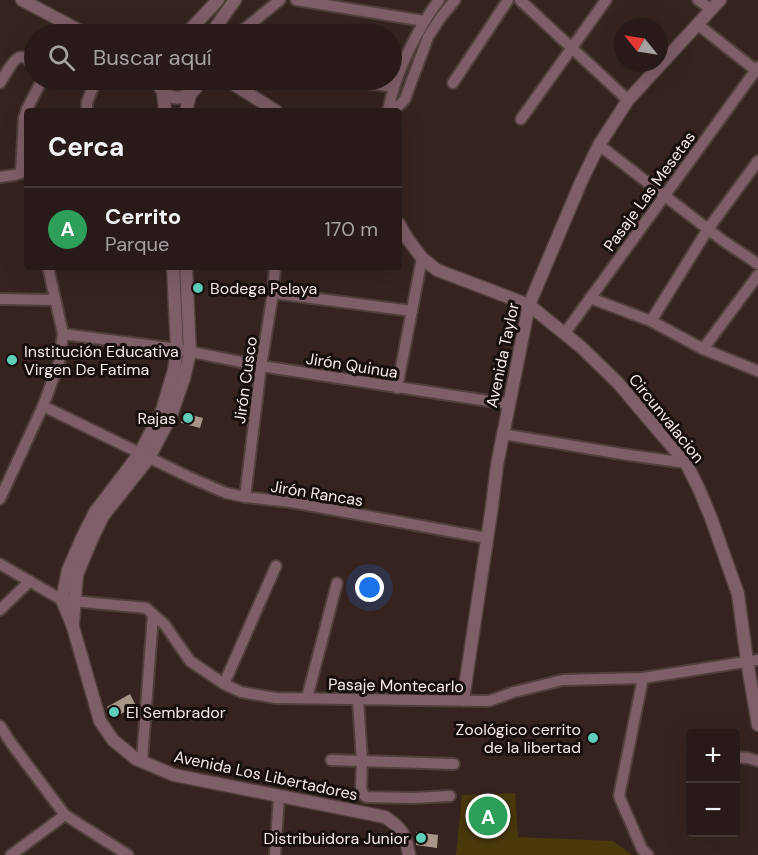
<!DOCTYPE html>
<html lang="es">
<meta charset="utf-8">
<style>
:root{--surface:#281a18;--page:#302321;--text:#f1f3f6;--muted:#a5a1a2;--line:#443837;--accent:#5eceb8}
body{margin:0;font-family:"DM Sans",sans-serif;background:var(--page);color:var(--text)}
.controls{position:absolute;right:18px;bottom:18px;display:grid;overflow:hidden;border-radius:6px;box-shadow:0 6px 24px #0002}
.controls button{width:54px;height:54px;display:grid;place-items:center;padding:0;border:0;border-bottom:2px solid var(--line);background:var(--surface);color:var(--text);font:30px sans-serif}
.compass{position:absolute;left:614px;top:18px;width:54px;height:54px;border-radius:50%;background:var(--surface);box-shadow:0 6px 24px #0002;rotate:300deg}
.you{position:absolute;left:370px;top:588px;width:21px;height:21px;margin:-15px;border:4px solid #fff;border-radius:50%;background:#1a73e8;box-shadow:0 0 0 9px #1a73e833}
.badge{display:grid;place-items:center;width:39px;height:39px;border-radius:50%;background:var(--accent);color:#fff;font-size:20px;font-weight:700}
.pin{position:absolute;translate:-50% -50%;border:3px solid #fff;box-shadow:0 2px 6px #0006}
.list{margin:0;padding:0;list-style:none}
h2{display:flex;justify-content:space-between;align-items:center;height:78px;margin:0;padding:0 24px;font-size:26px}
h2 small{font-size:20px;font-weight:400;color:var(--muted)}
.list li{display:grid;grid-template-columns:39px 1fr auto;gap:18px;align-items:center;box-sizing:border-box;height:84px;padding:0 24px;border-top:2px solid var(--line)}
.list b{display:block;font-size:22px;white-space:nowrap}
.list p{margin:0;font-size:20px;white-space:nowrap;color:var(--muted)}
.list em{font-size:20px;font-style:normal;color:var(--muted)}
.icon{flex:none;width:33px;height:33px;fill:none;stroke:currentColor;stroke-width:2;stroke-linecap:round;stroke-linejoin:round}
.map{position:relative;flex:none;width:758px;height:855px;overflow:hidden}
.search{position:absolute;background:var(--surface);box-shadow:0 6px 24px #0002;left:24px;top:24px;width:378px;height:66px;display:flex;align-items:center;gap:15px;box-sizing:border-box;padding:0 21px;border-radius:33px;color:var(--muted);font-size:22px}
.panel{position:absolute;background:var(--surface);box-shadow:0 6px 24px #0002;left:24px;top:108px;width:378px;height:162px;border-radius:6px}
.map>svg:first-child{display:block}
</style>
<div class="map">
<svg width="758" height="855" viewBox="0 0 758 855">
<rect width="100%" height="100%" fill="#362320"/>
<polygon fill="#49380a" points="515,793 518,837 613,841 632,855 456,855 462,795"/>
<g fill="#a89587">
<polygon points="144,25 163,34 138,34"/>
<polygon points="183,413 203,418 200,428 181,423"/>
<polygon points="130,694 136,706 113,718 107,707"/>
<polygon points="416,832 438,835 437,848 416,845"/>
</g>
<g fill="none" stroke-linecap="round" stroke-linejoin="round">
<defs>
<g id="minor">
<polyline points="296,0 424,21"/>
<polyline points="520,0 628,100"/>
<polyline points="698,0 711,9"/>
<polyline points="697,24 758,72"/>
<polyline points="238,34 280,0"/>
<polyline points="349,80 393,87"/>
<path d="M0 83C4 77 14 57 21 57 26 57 31 62 34 64"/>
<polyline points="453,83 508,0"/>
<path d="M389 108C397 108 400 105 405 99L428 37 441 17 455 0"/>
<polyline points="87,111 87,102 96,80"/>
<path d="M388 111C395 74 416 31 439 0"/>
<polyline points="521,119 606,0"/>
<polyline points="599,145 722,240 758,264"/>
<polyline points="0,177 15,175 21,173 24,118 27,109 42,80"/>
<polyline points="273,293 412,311"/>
<polyline points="590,298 651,321 703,349 758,371"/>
<polyline points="0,299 55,300"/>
<polyline points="651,321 708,229 758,161"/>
<polyline points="565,333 758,67"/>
<polyline points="63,334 177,349 261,366 508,404"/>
<polyline points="703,349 758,275"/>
<polyline points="397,388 422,258"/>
<polyline points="43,406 191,478 226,493 245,497 291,502 487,538"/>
<polyline points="502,434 622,454 686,463"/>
<polyline points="245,497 261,366 273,293 275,267"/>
<polyline points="0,499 43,406 59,363 63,334 48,267"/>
<polyline points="0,564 62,600 146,608 165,625 190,661 224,684 241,692 276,698 489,701 514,692 563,680 643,678 758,660"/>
<polyline points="0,610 30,581"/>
<polyline points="643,678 619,796 642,849 648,855"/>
<polyline points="224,684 276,566"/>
<polyline points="307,698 337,583"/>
<polyline points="358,699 362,761 361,788 363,794 366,797 413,798 450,796"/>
<polyline points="0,726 11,743 65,815 128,855"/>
<polyline points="736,757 748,758 758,761"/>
<polyline points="331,760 454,764"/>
<polyline points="142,761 153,615"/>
<polyline points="11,855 65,815"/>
<polyline points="275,855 279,796"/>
</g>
<g id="tertiary">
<polyline points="22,0 86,34"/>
<polyline points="186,34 218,0"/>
<polyline points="212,34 217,25 235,0"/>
<path d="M157 80C163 104 192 103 200 80"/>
<polyline points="227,80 276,111"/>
<polyline points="163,92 165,111"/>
<polyline points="186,111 190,95"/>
<polyline points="399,224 407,238 422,258 437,270 529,305 581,347 618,383 686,463 699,489 711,518 738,594 747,661 758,725"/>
<path d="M173 267 177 349 174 370 162 410 140 453 95 512 82 538 68 570 62 600 73 627 100 721 113 740 136 759 174 775 385 817C402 828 406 835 409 855"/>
<polyline points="73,623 77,575 91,541 103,516 149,458 171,416 184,378 190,353 186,267"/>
<polyline points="463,700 492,506 497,465 529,305 581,182 599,145 628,100 720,0"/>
</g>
</defs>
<use href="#minor" stroke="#513f3c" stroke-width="14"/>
<use href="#tertiary" stroke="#513f3c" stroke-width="15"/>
<use href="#minor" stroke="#7e5e68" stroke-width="10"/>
<use href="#tertiary" stroke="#7e5e68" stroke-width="12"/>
</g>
<g fill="#5eceb8" stroke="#170f0d" stroke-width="2">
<circle cx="198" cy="288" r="6"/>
<circle cx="12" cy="360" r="6"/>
<circle cx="188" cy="418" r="6"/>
<circle cx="114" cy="712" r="6"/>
<circle cx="593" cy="738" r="6"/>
<circle cx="421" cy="838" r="6"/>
</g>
<g text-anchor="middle" stroke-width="6" stroke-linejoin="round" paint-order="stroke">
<g font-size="16" fill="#f7e9e7" stroke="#170f0d">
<text transform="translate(649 191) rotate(-54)" y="6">Pasaje Las Mesetas</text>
<text transform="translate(502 355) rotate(-78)" y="6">Avenida Taylor</text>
<text transform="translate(352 365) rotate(9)" y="6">Jirón Quinua</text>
<text transform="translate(245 380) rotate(-82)" y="6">Jirón Cusco</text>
<text transform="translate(667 418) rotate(51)" y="6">Circunvalacion</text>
<text transform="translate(317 493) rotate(9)" y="6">Jirón Rancas</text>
<text transform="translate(396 685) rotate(1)" y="6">Pasaje Montecarlo</text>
<text transform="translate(266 775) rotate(12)" y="6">Avenida Los Libertadores</text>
</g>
<g font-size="16" fill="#f7e9e7" stroke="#170f0d" text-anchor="start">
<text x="210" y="294">Bodega Pelaya</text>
<text x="24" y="357">Institución Educativa<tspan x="24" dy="18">Virgen De Fatima</tspan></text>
<text x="176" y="424" text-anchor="end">Rajas</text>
<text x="126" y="718">El Sembrador</text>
<text x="581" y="735" text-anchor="end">Zoológico cerrito<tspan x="581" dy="18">de la libertad</tspan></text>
<text x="409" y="844" text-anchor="end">Distribuidora Junior</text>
</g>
</g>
</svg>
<div class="controls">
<button>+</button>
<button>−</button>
</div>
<svg class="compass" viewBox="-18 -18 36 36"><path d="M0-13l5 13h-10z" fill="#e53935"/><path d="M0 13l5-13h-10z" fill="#a5a1a2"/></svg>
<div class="you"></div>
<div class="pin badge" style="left:488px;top:816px;background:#2e9e5b">A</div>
<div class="search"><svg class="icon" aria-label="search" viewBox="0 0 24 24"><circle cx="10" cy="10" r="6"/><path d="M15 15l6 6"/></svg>Buscar aquí</div>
<section class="panel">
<h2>Cerca<small></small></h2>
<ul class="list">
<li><span class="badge" style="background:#2e9e5b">A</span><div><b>Cerrito</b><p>Parque</p></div><em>170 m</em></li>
</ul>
</section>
</div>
